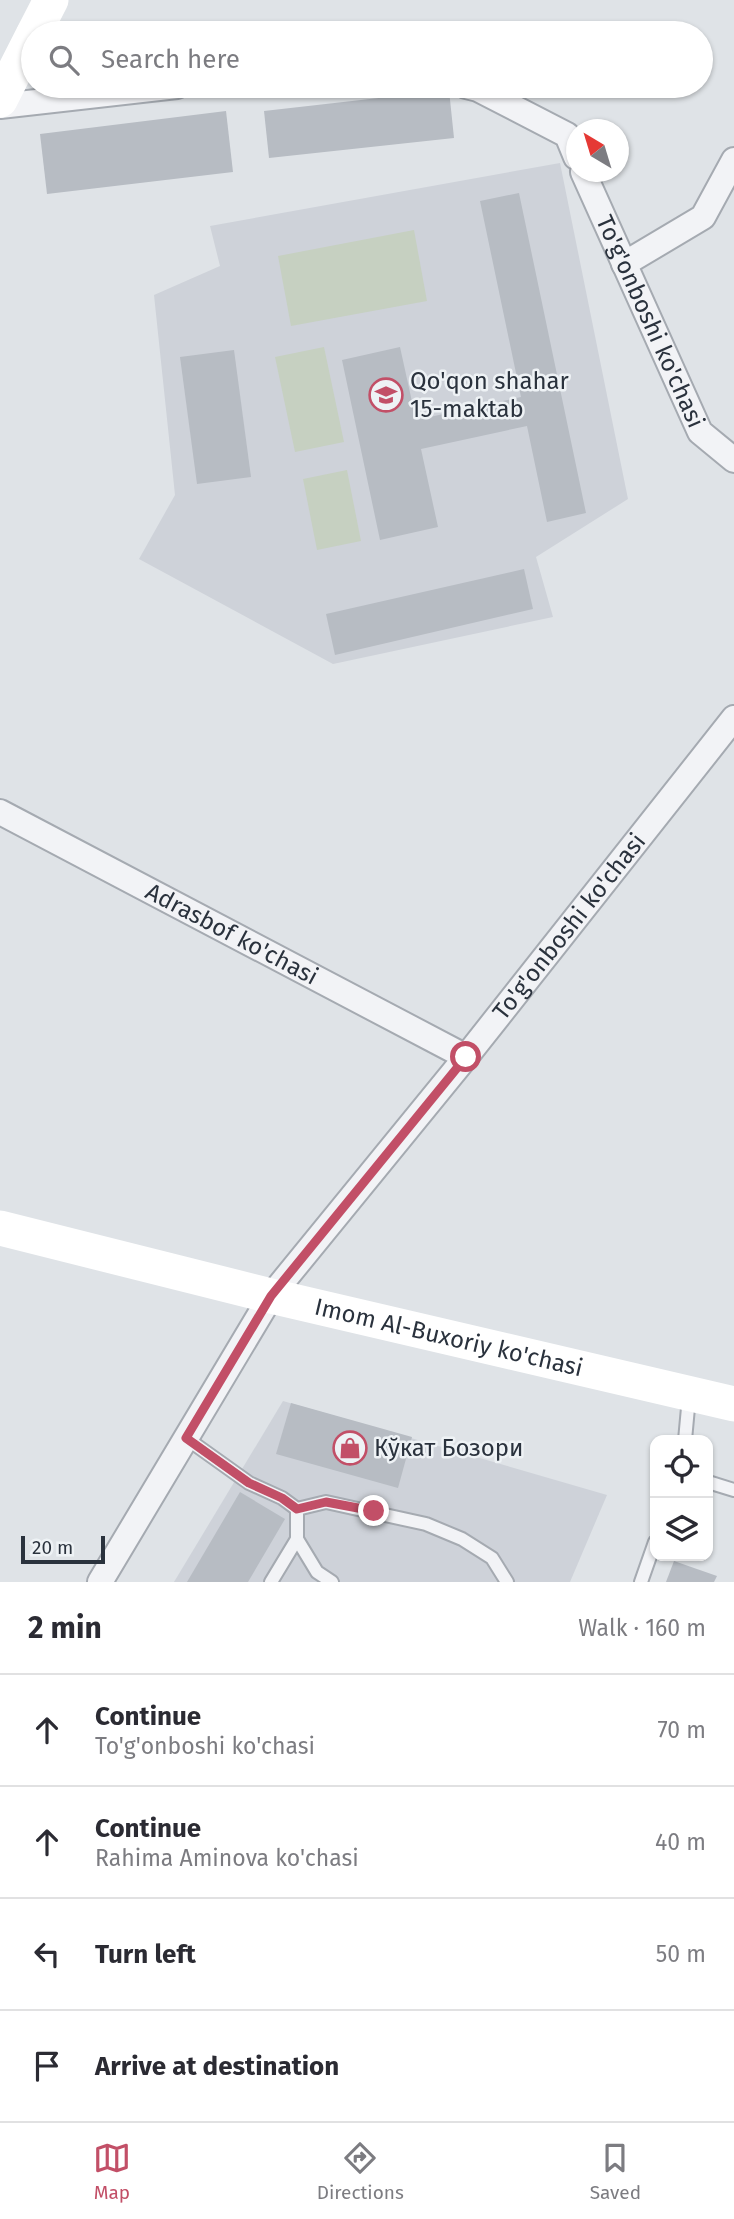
<!DOCTYPE html>
<meta charset="utf-8">
<style>
:root{--surface:#fff;--page:#f7f7f7;--text:#2b2b33;--muted:#7c7c81;--line:#e1e1e2;--accent:#c24f67}
body{margin:0;font-family:"Fira Sans",sans-serif;background:var(--page);color:var(--text)}
.controls{position:absolute;right:21px;bottom:21px;display:grid;overflow:hidden;border-radius:14px;box-shadow:0 2px 5px #0004}
.controls button{width:63px;height:63px;display:grid;place-items:center;padding:0;border:0;border-bottom:2px solid var(--line);background:var(--surface);color:var(--text);font:35px sans-serif}
.compass{position:absolute;left:566px;top:119px;width:63px;height:63px;border-radius:50%;background:var(--surface);box-shadow:0 2px 5px #0004;rotate:322deg}
.scale{position:absolute;left:21px;bottom:18px;width:84px;box-sizing:border-box;padding-left:7px;border:4px solid #2a323d;border-top:0;font-size:19px;line-height:24px;white-space:nowrap;color:#2a323d;-webkit-text-stroke:5px #eef2f5;paint-order:stroke}
.stop{position:absolute;width:21px;height:21px;margin:-16px;border:5px solid #c24f67;border-radius:50%;background:#fff}
.stop.end{background:#c24f67;border-color:#fff;box-shadow:0 2px 7px #0008}
.list{margin:0;padding:0;list-style:none}
h2{display:flex;justify-content:space-between;align-items:center;height:91px;margin:0;padding:0 28px;font-size:30px}
h2 small{font-size:23px;font-weight:400;color:var(--muted)}
.list li{display:grid;grid-template-columns:46px 1fr auto;gap:21px;align-items:center;box-sizing:border-box;height:112px;padding:0 28px;border-top:2px solid var(--line)}
.list b{display:block;font-size:26px;white-space:nowrap}
.list p{margin:0;font-size:23px;white-space:nowrap;color:var(--muted)}
.list em{font-size:23px;font-style:normal;color:var(--muted)}
.icon{flex:none;width:38px;height:38px;fill:none;stroke:currentColor;stroke-width:2;stroke-linecap:round;stroke-linejoin:round}
.map{position:relative;flex:none;width:734px;height:1582px;overflow:hidden}
.search{position:absolute;background:var(--surface);box-shadow:0 2px 5px #0004;left:21px;right:21px;top:21px;height:77px;display:flex;align-items:center;gap:18px;box-sizing:border-box;padding:0 24px;border-radius:38px;color:var(--muted);font-size:26px}
.sheet{height:539px;background:var(--surface)}
nav{display:flex;justify-content:space-around;align-items:center;box-sizing:border-box;height:98px;border-top:2px solid var(--line);background:var(--surface);font-size:19px;color:var(--muted)}
nav a{display:grid;justify-items:center;gap:4px}
nav .on{color:var(--accent)}
.map>svg:first-child{display:block}
</style>
<div class="map">
<svg width="734" height="1582" viewBox="0 0 734 1582">
<rect width="100%" height="100%" fill="#dfe3e7"/>
<g fill="#ced2d9">
<polygon points="560,163 628,499 536,557 553,617 333,664 139,559 175,495 154,295 220,266 210,226"/>
<polygon points="283,1401 607,1495 570,1582 174,1582"/>
</g>
<g fill="#c6d0c1">
<polygon points="414,230 427,301 291,326 278,256"/>
<polygon points="324,347 344,442 295,452 275,357"/>
<polygon points="347,470 361,541 317,550 303,479"/>
</g>
<g fill="#b7bcc3">
<polygon points="449,90 454,138 269,158 264,111"/>
<polygon points="226,111 233,172 47,194 40,134"/>
<polygon points="519,193 586,513 547,522 527,426 421,449 438,527 380,540 342,360 400,347 416,420 521,397 480,201"/>
<polygon points="234,350 251,477 197,484 180,357"/>
<polygon points="524,569 533,609 335,655 326,614"/>
<polygon points="291,1403 412,1437 398,1488 276,1454"/>
<polygon points="240,1492 285,1519 248,1582 187,1582"/>
<polygon points="674,1561 717,1576 714,1582 666,1582"/>
</g>
<g fill="none" stroke-linecap="round" stroke-linejoin="round">
<defs>
<g id="lane">
<polyline points="186,1438 249,1483 282,1498 297,1509 326,1502 426,1524 462,1539 492,1558 507,1582"/>
<polyline points="685,1440 689,1397"/>
<polyline points="708,1482 734,1490"/>
<polyline points="297,1509 297,1539 317,1572 332,1582"/>
<polyline points="271,1582 297,1539"/>
<polyline points="641,1582 655,1542"/>
</g>
<g id="street">
<polyline points="466,86 478,89 567,135 576,157"/>
<polyline points="0,106 177,86"/>
<path id="s1" d="M583 172 700 432 734 460"/>
<polyline points="624,264 703,217 734,160"/>
<path id="s2" d="M0 812 466 1057"/>
<path id="s3" d="M100 1582 271 1296 466 1057 734 718"/>
</g>
</defs>
<use href="#lane" stroke="#a5aab1" stroke-width="16"/>
<use href="#street" stroke="#a5aab1" stroke-width="28"/>
<use href="#lane" stroke="#f2f3f6" stroke-width="12"/>
<use href="#street" stroke="#f2f3f6" stroke-width="24"/>
<g stroke="#fff" stroke-width="35">
<polyline points="34,33 51,0"/>
<polyline points="0,100 33,35"/>
<path id="s4" d="M0 1228 271 1296 734 1404"/>
</g>
</g>
<g fill="none" stroke-linecap="round" stroke-linejoin="round">
<polyline stroke="#c24f67" stroke-width="9" points="374,1511 326,1502 297,1509 282,1498 249,1483 186,1438 271,1296 466,1057"/>
</g>
<defs>
<symbol id="school-ring" viewBox="-11 -11 22 22"><circle r="9.5" fill="#eef2f5" stroke="#c24f67" stroke-width="1.5"/><path d="M0-5L7-2L0 1L-7-2ZM-4 1L0 2.5L4 1V4Q0 6-4 4Z" fill="#c24f67"/></symbol>
<symbol id="shop-ring" viewBox="-11 -11 22 22"><circle r="9.5" fill="#eef2f5" stroke="#c24f67" stroke-width="1.5"/><path d="M-5-2.5h2.3a2.7 3.5 0 0 1 5.4 0H5L5.5 6h-11ZM-1.5-2.5h3a1.5 2.3 0 0 0-3 0Z" fill="#c24f67"/></symbol>
</defs>
<g fill-rule="evenodd">
<use href="#school-ring" x="367" y="376" width="38" height="38"/>
<use href="#shop-ring" x="331" y="1429" width="38" height="38"/>
</g>
<g text-anchor="middle" stroke-width="5" stroke-linejoin="round" paint-order="stroke">
<g font-size="24" fill="#2a323d" stroke="#eef2f5">
<text dy="8" stroke="none"><textPath href="#s1" startOffset="164">To'g'onboshi ko'chasi</textPath></text>
<text dy="8" stroke="none"><textPath href="#s3" startOffset="808">To'g'onboshi ko'chasi</textPath></text>
<text dy="8" stroke="none"><textPath href="#s2" startOffset="262">Adrasbof ko'chasi</textPath></text>
<text dy="8" stroke="none"><textPath href="#s4" startOffset="462">Imom Al-Buxoriy ko'chasi</textPath></text>
</g>
<g font-size="24" fill="#2a323d" stroke="#eef2f5" text-anchor="start">
<text x="410" y="389">Qo'qon shahar<tspan x="410" dy="28">15-maktab</tspan></text>
<text x="374" y="1456">Кўкат Бозори</text>
</g>
</g>
</svg>
<div class="controls">
<button><svg class="icon" aria-label="locate" viewBox="0 0 24 24"><circle cx="12" cy="12" r="6"/><path d="M12 2v4M12 18v4M2 12h4M18 12h4"/></svg></button>
<button><svg class="icon" aria-label="layers" viewBox="0 0 24 24"><path d="M12 4l9 5-9 5-9-5zM3 14l9 5 9-5"/></svg></button>
</div>
<svg class="compass" viewBox="-18 -18 36 36"><path d="M0-13l5 13h-10z" fill="#e53935"/><path d="M0 13l5-13h-10z" fill="#7c7c81"/></svg>
<div class="scale">20 m</div>
<div class="stop" style="left:466px;top:1057px"></div>
<div class="stop end" style="left:374px;top:1511px"></div>
<div class="search"><svg class="icon" aria-label="search" viewBox="0 0 24 24"><circle cx="10" cy="10" r="6"/><path d="M15 15l6 6"/></svg>Search here</div>
</div>
<section class="sheet">
<h2>2 min<small>Walk · 160 m</small></h2>
<ul class="list">
<li><svg class="icon" aria-label="ahead" viewBox="0 0 24 24"><path d="M12 20V5M6 11l6-6 6 6"/></svg><div><b>Continue</b><p>To'g'onboshi ko'chasi</p></div><em>70 m</em></li>
<li><svg class="icon" aria-label="ahead" viewBox="0 0 24 24"><path d="M12 20V5M6 11l6-6 6 6"/></svg><div><b>Continue</b><p>Rahima Aminova ko'chasi</p></div><em>40 m</em></li>
<li><svg class="icon" aria-label="left" viewBox="0 0 24 24"><path d="M17 20v-9H6M10 6l-5 5 5 5"/></svg><div><b>Turn left</b></div><em>50 m</em></li>
<li><svg class="icon" aria-label="arrive" viewBox="0 0 24 24"><path d="M6 21V4h12l-3 4 3 4H6"/></svg><div><b>Arrive at destination</b></div></li>
</ul>
</section>
<nav>
<a class="on"><svg class="icon" aria-label="map" viewBox="0 0 24 24"><path d="M3 6l6-2 6 2 6-2v14l-6 2-6-2-6 2zM9 4v14M15 6v14"/></svg>Map</a>
<a><svg class="icon" aria-label="directions" viewBox="0 0 24 24"><path d="M12 3l9 9-9 9-9-9zM9 14v-3h6M13 9l2 2-2 2"/></svg>Directions</a>
<a><svg class="icon" aria-label="saved" viewBox="0 0 24 24"><path d="M7 4h10v16l-5-4-5 4z"/></svg>Saved</a>
</nav>
